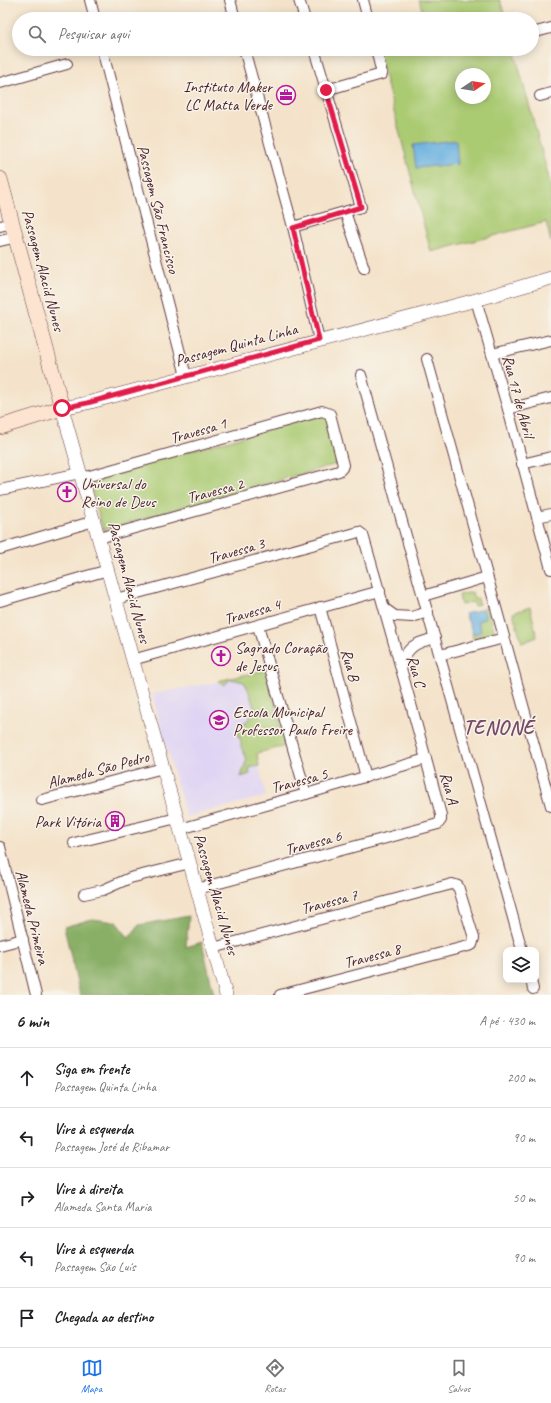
<!DOCTYPE html>
<html lang="pt">
<meta charset="utf-8">
<style>
:root{--surface:#fff;--page:#f2f2f2;--text:#202124;--muted:#757577;--line:#e0e0e0;--accent:#1a73e8}
body{margin:0;font-family:Caveat,sans-serif;background:var(--page);color:var(--text)}
.controls{position:absolute;right:12px;bottom:12px;display:grid;overflow:hidden;border-radius:8px;box-shadow:0 2px 10px #0003}
.controls button{width:36px;height:36px;display:grid;place-items:center;padding:0;border:0;border-bottom:1px solid var(--line);background:var(--surface);color:var(--text);font:20px sans-serif}
.compass{position:absolute;left:455px;top:68px;width:36px;height:36px;border-radius:50%;background:var(--surface);box-shadow:0 2px 10px #0003;rotate:78deg}
.stop{position:absolute;width:12px;height:12px;margin:-9px;border:3px solid #e11d48;border-radius:50%;background:#fff}
.stop.end{background:#e11d48;border-color:#fff;box-shadow:0 1px 4px #0008}
.list{margin:0;padding:0;list-style:none}
h2{display:flex;justify-content:space-between;align-items:center;height:52px;margin:0;padding:0 16px;font-size:17px}
h2 small{font-size:13px;font-weight:400;color:var(--muted)}
.list li{display:grid;grid-template-columns:26px 1fr auto;gap:12px;align-items:center;box-sizing:border-box;height:60px;padding:0 16px;border-top:1px solid var(--line)}
.list b{display:block;font-size:15px;white-space:nowrap}
.list p{margin:0;font-size:13px;white-space:nowrap;color:var(--muted)}
.list em{font-size:13px;font-style:normal;color:var(--muted)}
.icon{flex:none;width:22px;height:22px;fill:none;stroke:currentColor;stroke-width:2;stroke-linecap:round;stroke-linejoin:round}
.map{position:relative;flex:none;width:551px;height:995px;overflow:hidden}
.search{position:absolute;background:var(--surface);box-shadow:0 2px 10px #0003;left:12px;right:12px;top:12px;height:44px;display:flex;align-items:center;gap:10px;box-sizing:border-box;padding:0 14px;border-radius:22px;color:var(--muted);font-size:15px}
.sheet{height:352px;background:var(--surface)}
nav{display:flex;justify-content:space-around;align-items:center;box-sizing:border-box;height:56px;border-top:1px solid var(--line);background:var(--surface);font-size:11px;color:var(--muted)}
nav a{display:grid;justify-items:center;gap:2px}
nav .on{color:var(--accent)}
.map>svg:first-child{display:block}
</style>
<div class="map">
<svg width="551" height="995" viewBox="0 0 551 995">
<rect width="100%" height="100%" fill="#f7f3e8"/>
<filter id="ink" filterUnits="userSpaceOnUse"><feTurbulence type="fractalNoise" baseFrequency=".025" numOctaves="2"/><feDisplacementMap in="SourceGraphic" scale="8" xChannelSelector="R" yChannelSelector="G"/><feConvolveMatrix kernelMatrix="1 2 1 2 8 2 1 2 1" color-interpolation-filters="sRGB"/></filter>
<filter id="wash" filterUnits="userSpaceOnUse"><feTurbulence type="fractalNoise" baseFrequency=".012" numOctaves="4" result="noise"/><feDisplacementMap in="SourceGraphic" scale="16" xChannelSelector="R" yChannelSelector="G"/><feGaussianBlur stdDeviation="0.9" result="paint"/><feColorMatrix in="noise" values="0 0 0 0 0 0 0 0 0 0 0 0 0 0 0 0 0 1.4 0 .05"/><feComposite in="paint" operator="in"/></filter>
<g filter="url(#wash)">
<rect width="100%" height="100%" fill="#f4e3ca"/>
<polygon fill="#e0d4f4" points="266,670 286,746 256,753 266,796 186,817 152,694 217,682"/>
<g fill="#abcb73" stroke="#7a754f" fill-rule="evenodd">
<polygon points="419,0 500,0 506,19 425,19"/>
<path d="M386 49H514L551 186V242L546 222 431 252 378 51ZM461 74H485V98H461Z"/>
<polygon points="327,414 340,463 103,530 88,478"/>
<polygon points="472,592 474,599 478,598 479,604 474,606 473,602 461,605 459,595"/>
<polygon points="488,607 494,630 494,633 490,636 482,635 473,639 472,634 480,632 480,630 478,621 485,618 483,609"/>
<polygon points="530,607 537,637 522,643 513,613"/>
<polygon points="266,670 286,746 257,753 259,766 249,768 250,774 241,777 247,759 241,747 241,741 238,735 238,724 246,722 255,710 248,689 244,682 231,679 224,685 218,681"/>
</g>
<polygon fill="#88af65" stroke="#696748" points="189,916 186,947 202,942 214,995 80,995 64,927 92,919 116,922 129,938 139,925"/>
<g fill="#69b0e0" stroke="#5a6886">
<polygon points="456,140 458,164 416,168 413,145"/>
<polygon points="483,609 486,618 478,621 481,630 480,632 473,634 465,614"/>
</g>
</g>
<g filter="url(#ink)">
<g fill="none" stroke-linecap="round" stroke-linejoin="round">
<defs>
<g id="minor">
<polyline points="90,0 95,19"/>
<polyline points="230,0 235,19"/>
<polyline points="299,0 305,19"/>
<polyline points="363,0 368,19"/>
<polyline points="532,33 551,28"/>
<polyline points="102,49 186,376"/>
<polyline points="244,49 293,227 319,340"/>
<polyline points="0,83 67,64"/>
<polyline points="326,90 382,74 376,49"/>
<polyline points="540,96 551,93"/>
<polyline points="345,212 364,268"/>
<polyline points="0,226 13,223"/>
<polyline points="293,227 361,207 314,49"/>
<polyline points="0,241 17,237"/>
<polyline points="476,300 508,409 551,569"/>
<polyline points="492,354 551,340"/>
<polyline points="427,359 551,806"/>
<polyline points="361,375 522,950"/>
<polyline points="508,409 551,398"/>
<polyline points="522,464 551,457"/>
<polyline points="82,478 322,411 330,414 343,465 342,468 339,471 99,538"/>
<polyline points="0,490 80,473"/>
<polyline points="537,517 551,514"/>
<polyline points="0,549 94,521"/>
<polyline points="423,596 487,577"/>
<path d="M116 599 359 532 363 535C390 628 416 721 441 815V820L438 824 197 889"/>
<polyline points="0,601 108,570"/>
<polyline points="320,607 366,777"/>
<polyline points="385,609 395,616 412,617 428,612"/>
<polyline points="258,626 306,794"/>
<polyline points="440,655 504,638"/>
<polyline points="132,660 380,591"/>
<path d="M400 666C408 646 415 643 435 638"/>
<polyline points="42,800 163,768"/>
<polyline points="180,829 306,794 426,759"/>
<polyline points="74,843 177,818"/>
<polyline points="0,847 36,995"/>
<polyline points="84,894 103,890 130,878 190,863"/>
<polyline points="0,945 23,939"/>
<polyline points="213,948 452,884 458,886 474,938 472,945 280,995"/>
<polyline points="531,980 533,989"/>
</g>
<polyline id="tertiary" points="226,995 197,889 62,408 87,403 476,300 551,278"/>
<polyline id="secondary" points="0,179 62,408 0,427"/>
</defs>
<use href="#minor" stroke="#643c43" stroke-width="12"/>
<use href="#tertiary" stroke="#643c43" stroke-width="14"/>
<use href="#secondary" stroke="#643c43" stroke-width="16"/>
<use href="#minor" stroke="#fff" stroke-width="10"/>
<use href="#tertiary" stroke="#fff" stroke-width="13"/>
<use href="#secondary" stroke="#fde4d1" stroke-width="15"/>
</g>
</g>
<g fill="none" stroke-linecap="round" stroke-linejoin="round" filter="url(#ink)">
<polyline stroke="#e11d48" stroke-width="5" points="62,408 87,403 319,340 293,228 361,207 326,90"/>
</g>
<defs>
<symbol id="office-ring" viewBox="-11 -11 22 22"><circle r="9.5" fill="#f7f3e8" stroke="#b5179e" stroke-width="1.5"/><path d="M-6-3h4V-5.5h4V-3h4V5H-6ZM-1-4.5V-3h2v-1.5ZM-6 0V1H6V0Z" fill="#b5179e"/></symbol>
<symbol id="church-ring" viewBox="-11 -11 22 22"><circle r="9.5" fill="#f7f3e8" stroke="#b5179e" stroke-width="1.5"/><path d="M-1.2-6h2.4v3.5h3.3v2.4h-3.3V6h-2.4V-.1h-3.3v-2.4h3.3Z" fill="#b5179e"/></symbol>
<symbol id="school-ring" viewBox="-11 -11 22 22"><circle r="9.5" fill="#f7f3e8" stroke="#b5179e" stroke-width="1.5"/><path d="M0-5L7-2L0 1L-7-2ZM-4 1L0 2.5L4 1V4Q0 6-4 4Z" fill="#b5179e"/></symbol>
<symbol id="building-ring" viewBox="-11 -11 22 22"><circle r="9.5" fill="#f7f3e8" stroke="#b5179e" stroke-width="1.5"/><path d="M-4-6H4V6H1V3H-1V6H-4ZM-2.5-4.3h1.7v1.8h-1.7ZM.8-4.3h1.7v1.8H.8ZM-2.5-1h1.7V.8h-1.7ZM.8-1h1.7V.8H.8Z" fill="#b5179e"/></symbol>
</defs>
<g fill-rule="evenodd">
<use href="#office-ring" x="275" y="84" width="22" height="22"/>
<use href="#church-ring" x="56" y="481" width="22" height="22"/>
<use href="#church-ring" x="210" y="645" width="22" height="22"/>
<use href="#school-ring" x="208" y="709" width="22" height="22"/>
<use href="#building-ring" x="104" y="810" width="22" height="22"/>
</g>
<g text-anchor="middle" stroke-width="3" stroke-linejoin="round" paint-order="stroke">
<g font-size="16" fill="#4a1f2b" stroke="#f7f3e8" text-anchor="start">
<text x="272" y="92" text-anchor="end">Instituto Maker<tspan x="272" dy="18">LC Matta Verde</tspan></text>
<text x="81" y="489">Universal do<tspan x="81" dy="18">Reino de Deus</tspan></text>
<text x="235" y="653">Sagrado Coração<tspan x="235" dy="18">de Jesus</tspan></text>
<text x="233" y="717">Escola Municipal<tspan x="233" dy="18">Professor Paulo Freire</tspan></text>
<text x="101" y="827" text-anchor="end">Park Vitória</text>
</g>
<g font-size="16" fill="#4a1f2b" stroke="#f7f3e8">
<text transform="translate(159 209) rotate(76)" y="6">Passagem São Francisco</text>
<text transform="translate(44 270) rotate(75)" y="6">Passagem Alacid Nunes</text>
<text transform="translate(236 344) rotate(-15)" y="6">Passagem Quinta Linha</text>
<text transform="translate(519 396) rotate(75)" y="6">Rua 17 de Abril</text>
<text transform="translate(198 430) rotate(-16)" y="6">Travessa 1</text>
<text transform="translate(215 490) rotate(-15)" y="6">Travessa 2</text>
<text transform="translate(236 550) rotate(-16)" y="6">Travessa 3</text>
<text transform="translate(130 582) rotate(75)" y="6">Passagem Alacid Nunes</text>
<text transform="translate(252 611) rotate(-16)" y="6">Travessa 4</text>
<text transform="translate(351 665) rotate(75)" y="6">Rua B</text>
<text transform="translate(417 671) rotate(74)" y="6">Rua C</text>
<text transform="translate(98 769) rotate(-15)" y="6">Alameda São Pedro</text>
<text transform="translate(299 780) rotate(-15)" y="6">Travessa 5</text>
<text transform="translate(450 788) rotate(75)" y="6">Rua A</text>
<text transform="translate(313 842) rotate(-15)" y="6">Travessa 6</text>
<text transform="translate(217 894) rotate(74)" y="6">Passagem Alacid Nunes</text>
<text transform="translate(329 901) rotate(-15)" y="6">Travessa 7</text>
<text transform="translate(33 917) rotate(76)" y="6">Alameda Primeira</text>
<text transform="translate(372 955) rotate(-15)" y="6">Travessa 8</text>
</g>
<g font-size="20" font-weight="bold" letter-spacing="1" fill="#784968" stroke="#f7f3e8">
<text x="499" y="734">TENONÉ</text>
</g>
</g>
</svg>
<div class="controls">
<button><svg class="icon" aria-label="layers" viewBox="0 0 24 24"><path d="M12 4l9 5-9 5-9-5zM3 14l9 5 9-5"/></svg></button>
</div>
<svg class="compass" viewBox="-18 -18 36 36"><path d="M0-13l5 13h-10z" fill="#e53935"/><path d="M0 13l5-13h-10z" fill="#757577"/></svg>
<div class="stop" style="left:62px;top:408px"></div>
<div class="stop end" style="left:326px;top:90px"></div>
<div class="search"><svg class="icon" aria-label="search" viewBox="0 0 24 24"><circle cx="10" cy="10" r="6"/><path d="M15 15l6 6"/></svg>Pesquisar aqui</div>
</div>
<section class="sheet">
<h2>6 min<small>A pé · 430 m</small></h2>
<ul class="list">
<li><svg class="icon" aria-label="ahead" viewBox="0 0 24 24"><path d="M12 20V5M6 11l6-6 6 6"/></svg><div><b>Siga em frente</b><p>Passagem Quinta Linha</p></div><em>200 m</em></li>
<li><svg class="icon" aria-label="left" viewBox="0 0 24 24"><path d="M17 20v-9H6M10 6l-5 5 5 5"/></svg><div><b>Vire à esquerda</b><p>Passagem José de Ribamar</p></div><em>90 m</em></li>
<li><svg class="icon" aria-label="right" viewBox="0 0 24 24"><path d="M7 20v-9h11M14 6l5 5-5 5"/></svg><div><b>Vire à direita</b><p>Alameda Santa Maria</p></div><em>50 m</em></li>
<li><svg class="icon" aria-label="left" viewBox="0 0 24 24"><path d="M17 20v-9H6M10 6l-5 5 5 5"/></svg><div><b>Vire à esquerda</b><p>Passagem São Luís</p></div><em>90 m</em></li>
<li><svg class="icon" aria-label="arrive" viewBox="0 0 24 24"><path d="M6 21V4h12l-3 4 3 4H6"/></svg><div><b>Chegada ao destino</b></div></li>
</ul>
</section>
<nav>
<a class="on"><svg class="icon" aria-label="map" viewBox="0 0 24 24"><path d="M3 6l6-2 6 2 6-2v14l-6 2-6-2-6 2zM9 4v14M15 6v14"/></svg>Mapa</a>
<a><svg class="icon" aria-label="directions" viewBox="0 0 24 24"><path d="M12 3l9 9-9 9-9-9zM9 14v-3h6M13 9l2 2-2 2"/></svg>Rotas</a>
<a><svg class="icon" aria-label="saved" viewBox="0 0 24 24"><path d="M7 4h10v16l-5-4-5 4z"/></svg>Salvos</a>
</nav>
